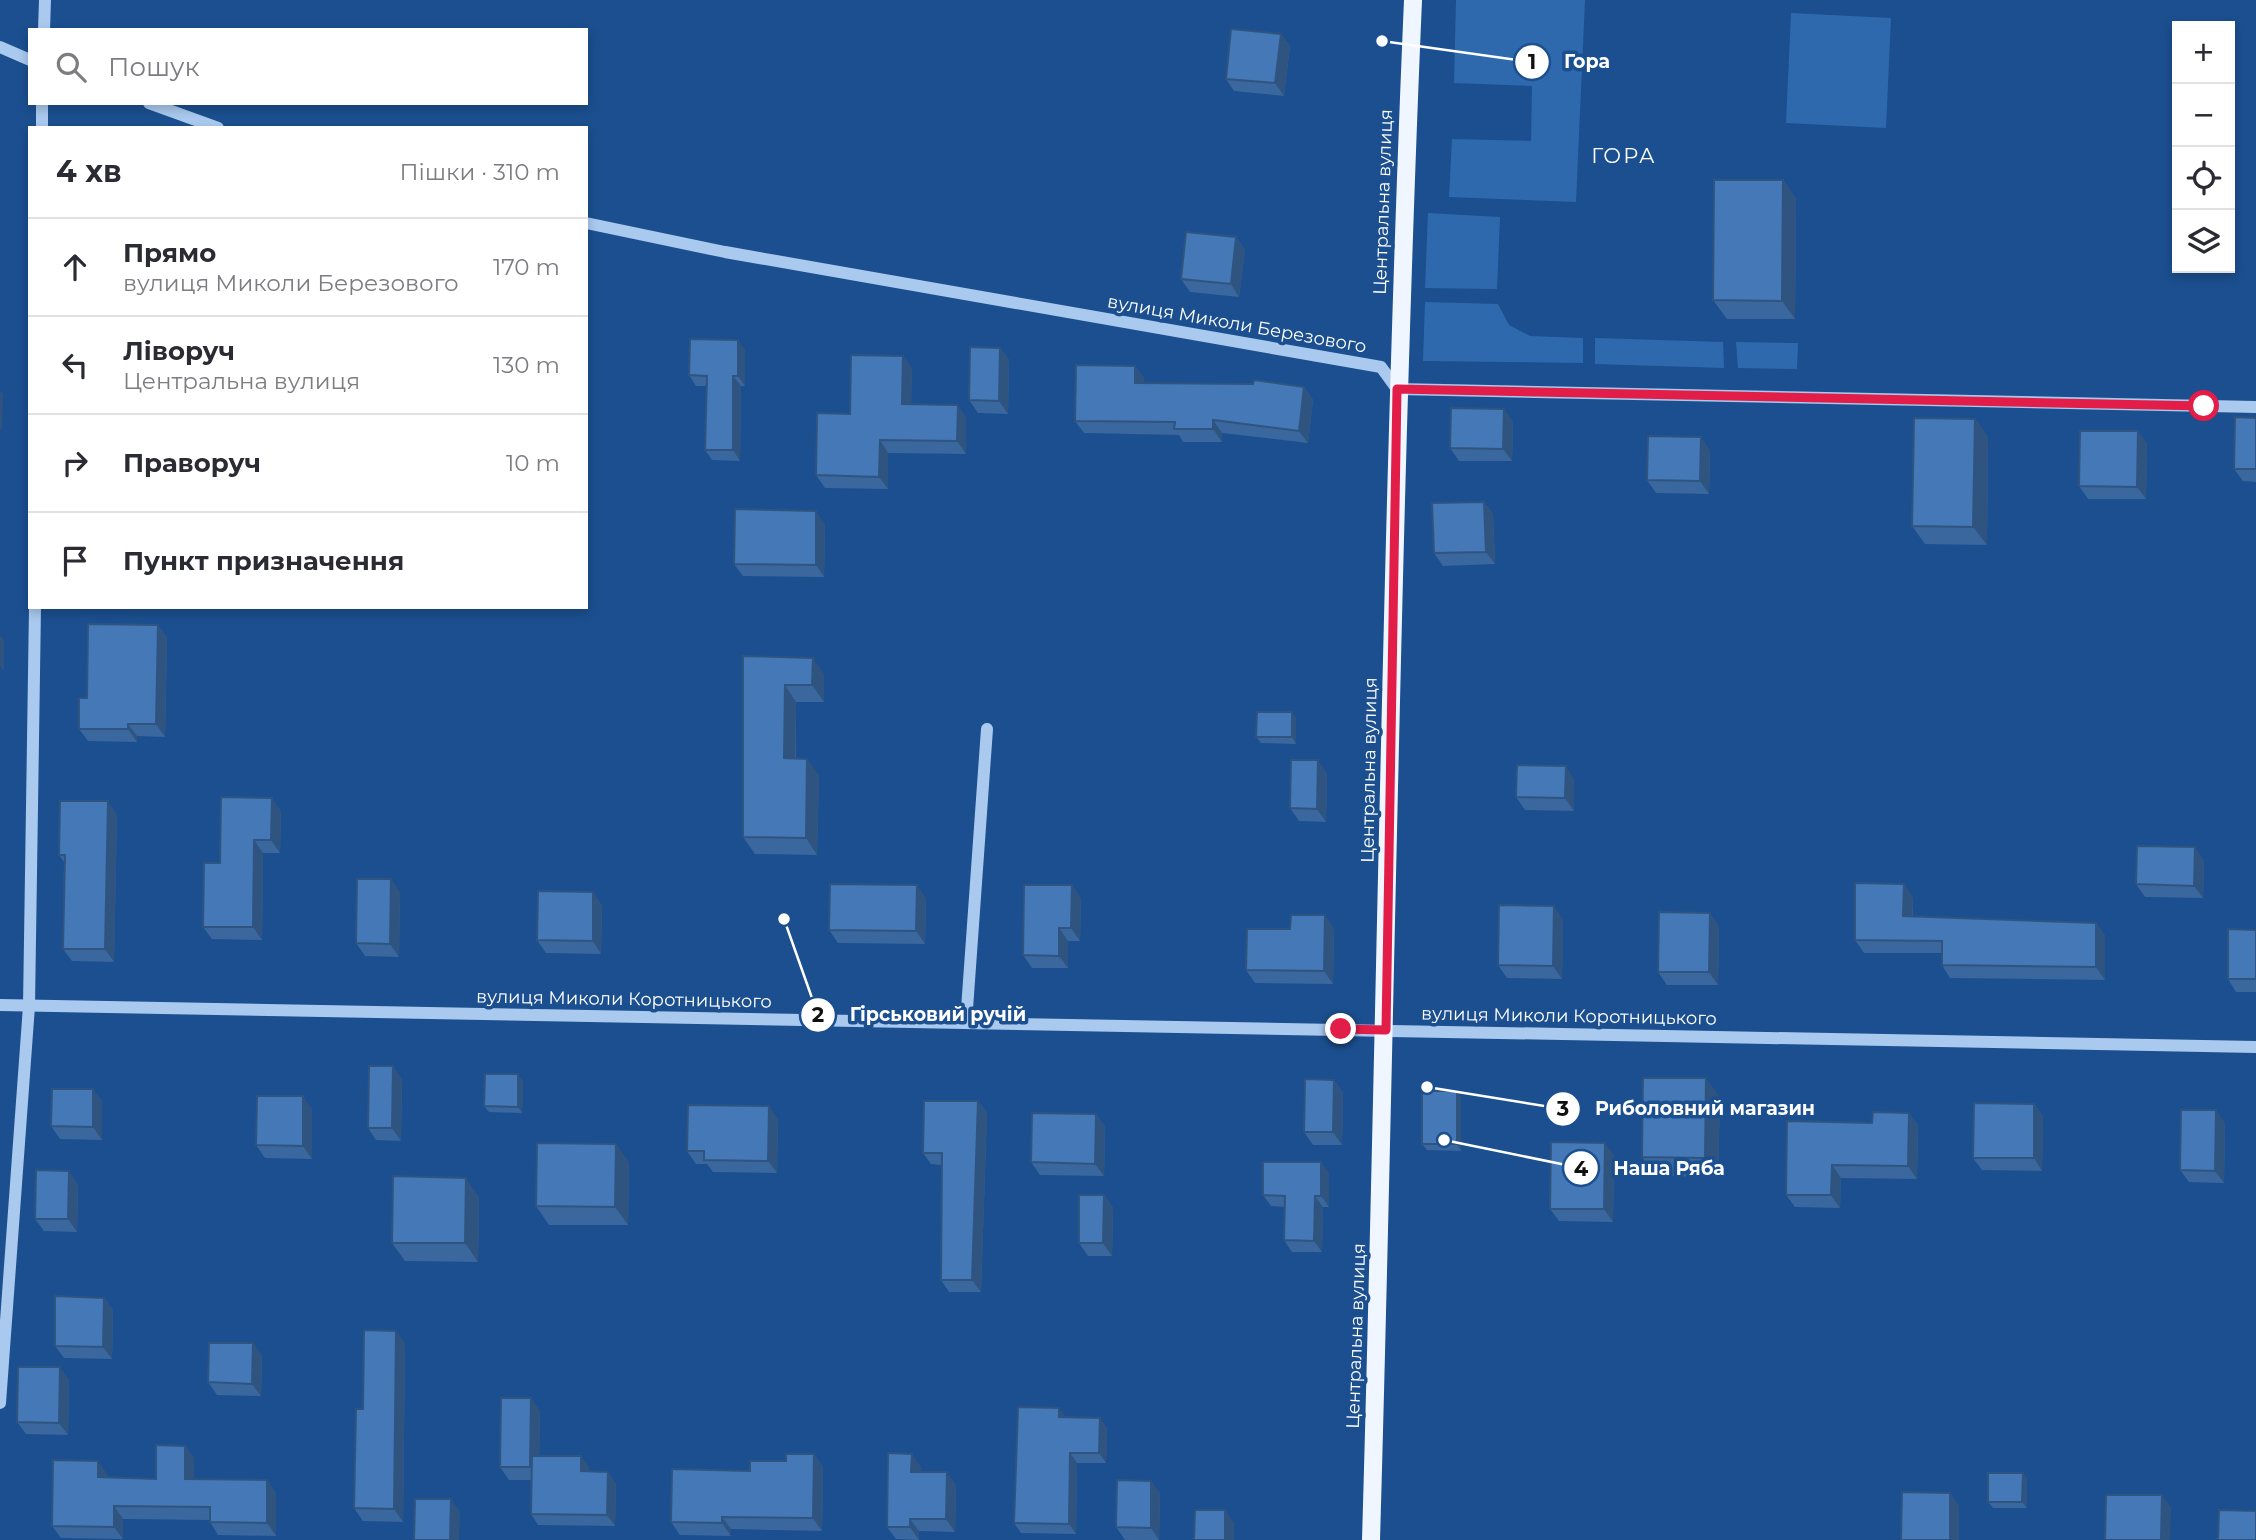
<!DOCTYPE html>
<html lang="uk">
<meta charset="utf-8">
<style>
:root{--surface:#fff;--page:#f7f7f7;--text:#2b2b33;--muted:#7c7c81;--line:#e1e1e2}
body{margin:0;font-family:Montserrat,sans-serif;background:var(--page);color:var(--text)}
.controls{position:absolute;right:21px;top:21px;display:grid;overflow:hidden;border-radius:0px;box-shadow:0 4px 10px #0003}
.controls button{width:63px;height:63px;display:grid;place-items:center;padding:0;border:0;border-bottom:2px solid var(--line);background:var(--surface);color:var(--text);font:35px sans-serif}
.stop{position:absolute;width:21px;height:21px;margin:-16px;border:5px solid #e11d48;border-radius:50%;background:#fff}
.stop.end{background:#e11d48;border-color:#fff;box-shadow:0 2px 7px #0008}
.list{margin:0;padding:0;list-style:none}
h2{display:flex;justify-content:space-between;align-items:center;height:91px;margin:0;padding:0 28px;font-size:30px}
h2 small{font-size:23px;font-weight:400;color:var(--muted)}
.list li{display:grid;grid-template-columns:46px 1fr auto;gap:21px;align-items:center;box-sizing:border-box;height:98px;padding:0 28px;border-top:2px solid var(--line)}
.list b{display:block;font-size:26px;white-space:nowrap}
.list p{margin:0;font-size:23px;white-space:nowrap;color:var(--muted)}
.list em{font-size:23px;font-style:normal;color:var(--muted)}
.icon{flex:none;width:38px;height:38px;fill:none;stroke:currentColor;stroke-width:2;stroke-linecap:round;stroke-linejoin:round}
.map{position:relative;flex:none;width:2256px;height:1540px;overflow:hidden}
.search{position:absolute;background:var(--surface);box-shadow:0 4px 10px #0003;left:28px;top:28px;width:560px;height:77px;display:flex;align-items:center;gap:18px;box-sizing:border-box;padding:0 24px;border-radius:0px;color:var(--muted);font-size:26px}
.panel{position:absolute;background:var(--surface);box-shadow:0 4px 10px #0003;left:28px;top:126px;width:560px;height:483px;border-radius:0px}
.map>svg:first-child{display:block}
</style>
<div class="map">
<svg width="2256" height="1540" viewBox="0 0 2256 1540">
<rect width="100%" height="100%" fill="#1b4f8f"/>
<g fill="#2e69ad">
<polygon points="1456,0 1585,0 1576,202 1449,197 1452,139 1531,141 1532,86 1454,83"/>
<polygon points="1791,13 1891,18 1886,128 1786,123"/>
<polygon points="1428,213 1500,217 1497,289 1425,288"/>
<polygon points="1425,302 1498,304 1509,325 1530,336 1583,338 1583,363 1423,361"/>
<polygon points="1595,338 1723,342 1724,368 1595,364"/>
<polygon points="1736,342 1798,343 1797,369 1738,368"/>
</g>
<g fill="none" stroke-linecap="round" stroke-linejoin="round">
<g stroke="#a9c9ee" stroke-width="12">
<polyline points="44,30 45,0"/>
<polyline points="0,47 30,60"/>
<polyline points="149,103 218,128"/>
<polyline points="42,128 42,103"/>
<polyline points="586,223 725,252 1381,367 1397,389 2256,407"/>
<polyline points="0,1005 2256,1047"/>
<polyline points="966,1023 987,729"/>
<polyline points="0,1403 29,1006 35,607"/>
</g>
<path stroke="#f0f6ff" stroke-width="18" d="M1371 1540C1386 1027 1391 513 1413 0"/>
</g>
<g fill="#3a679d">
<polygon points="1281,34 1290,46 1284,96 1234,91 1226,79"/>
<polygon points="1783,180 1796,199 1795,319 1727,319 1713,300"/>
<polygon points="1236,237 1245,250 1239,297 1190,292 1181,279"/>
<polygon points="1000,348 1009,360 1008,414 978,413 969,400"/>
<polygon points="745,350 745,386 741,386 740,461 712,460 705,450 707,386 696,386 689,375"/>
<polygon points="1135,366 1144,378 1144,383 1304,387 1313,400 1308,443 1222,433 1222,442 1183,442 1179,435 1084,433 1075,421"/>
<polygon points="912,368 911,404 966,417 966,454 888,453 888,489 825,488 816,475 850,414"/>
<polygon points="2256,418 2256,482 2243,481 2234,469"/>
<polygon points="1975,419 1988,437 1987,545 1925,544 1912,526"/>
<polygon points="1513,421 1512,461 1459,461 1450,448"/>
<polygon points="2138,431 2147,444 2146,499 2088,499 2079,486"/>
<polygon points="1710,450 1709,494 1656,493 1647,480"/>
<polygon points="1484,502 1493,514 1495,564 1443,566 1434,553"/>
<polygon points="825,524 824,577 743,576 734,564"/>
<polygon points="158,625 167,638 165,737 137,736 137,742 88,741 79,729 87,698"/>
<polygon points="743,656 824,674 824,702 796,702 796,758 819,775 817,855 755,854 743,837"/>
<polygon points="1296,718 1296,744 1261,743 1256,737"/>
<polygon points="1327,773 1326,822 1299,821 1290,808"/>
<polygon points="1574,779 1574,811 1525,810 1516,797"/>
<polygon points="281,811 280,853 263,853 262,940 212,939 203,927 220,863"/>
<polygon points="117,814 114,962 72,961 63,949 64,862 59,855"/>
<polygon points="2204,860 2203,898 2145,897 2136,884"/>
<polygon points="400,892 399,957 365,956 356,943"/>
<polygon points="1913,897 1913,917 2096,923 2105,936 2105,980 1950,978 1942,965 1942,953 1864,953 1855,940"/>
<polygon points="926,898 925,944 838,943 829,930"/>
<polygon points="1081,898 1080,941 1068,941 1068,968 1032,968 1023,955"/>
<polygon points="602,905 601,954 546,953 537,940"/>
<polygon points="1563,919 1562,979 1507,978 1498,965"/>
<polygon points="1719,926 1718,985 1667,985 1658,972"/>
<polygon points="1334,928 1333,984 1255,983 1246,970 1290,929"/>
<polygon points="2256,930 2256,992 2236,992 2228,979"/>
<polygon points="402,1079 401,1141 376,1140 368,1128"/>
<polygon points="1334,1080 1343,1093 1342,1145 1313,1145 1304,1132"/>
<polygon points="523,1081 522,1113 489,1112 484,1106"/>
<polygon points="93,1089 102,1102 102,1140 60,1139 51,1126"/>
<polygon points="1461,1097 1461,1151 1427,1150 1422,1144"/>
<polygon points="1720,1097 1718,1177 1655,1176 1642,1157"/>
<polygon points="978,1101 987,1113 981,1292 949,1292 941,1280 942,1165 931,1164 923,1153"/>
<polygon points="2034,1104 2043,1116 2042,1171 1982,1170 1973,1158"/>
<polygon points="312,1109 312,1159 265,1158 256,1145"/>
<polygon points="1909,1113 1918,1126 1917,1179 1841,1178 1840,1208 1795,1207 1786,1195 1872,1123"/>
<polygon points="1096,1114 1105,1127 1104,1176 1040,1175 1031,1162"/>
<polygon points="778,1119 777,1173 713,1172 707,1164 696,1164 687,1151"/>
<polygon points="2225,1123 2224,1183 2189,1182 2180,1170"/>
<polygon points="616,1144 629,1163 628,1225 549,1225 536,1206"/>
<polygon points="1614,1155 1613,1222 1559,1221 1550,1209"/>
<polygon points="1329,1173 1329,1207 1323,1207 1322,1252 1292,1252 1284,1240 1285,1207 1271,1206 1263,1195"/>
<polygon points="78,1184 77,1232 44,1231 35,1219"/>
<polygon points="1104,1195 1113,1208 1112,1256 1088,1256 1079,1243"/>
<polygon points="479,1197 478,1262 405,1261 392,1243"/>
<polygon points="104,1298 113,1310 112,1359 64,1358 55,1346"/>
<polygon points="253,1343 262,1356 261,1396 217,1395 208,1382"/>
<polygon points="405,1343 403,1522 363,1521 354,1508 363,1409"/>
<polygon points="69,1380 68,1435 26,1434 17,1422"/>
<polygon points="540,1411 539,1456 589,1467 589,1472 616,1483 615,1526 538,1525 531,1514 531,1480 509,1480 500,1467"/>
<polygon points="1066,1417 1100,1418 1107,1429 1106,1463 1077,1463 1076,1534 1021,1533 1014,1523"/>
<polygon points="185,1446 194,1458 194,1479 267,1480 276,1493 276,1536 218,1535 210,1522 210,1520 123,1519 123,1539 61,1538 52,1526 107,1474 107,1478 156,1479"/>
<polygon points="814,1454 823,1467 822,1531 731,1529 731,1536 680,1535 671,1522 750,1471"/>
<polygon points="921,1467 920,1472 956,1485 955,1532 919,1531 919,1540 896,1539 887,1527"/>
<polygon points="2023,1473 2027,1480 2027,1508 1993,1508 1988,1502"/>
<polygon points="1160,1493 1159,1540 1125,1540 1116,1527"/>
</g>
<g fill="#305480">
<polygon points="1281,34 1290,46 1284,96 1275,83"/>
<polygon points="1783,180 1796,199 1795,319 1782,301"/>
<polygon points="1236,237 1245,250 1239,297 1231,284"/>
<polygon points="738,340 745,350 745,386 738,376"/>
<polygon points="1000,348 1009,360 1008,414 999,401"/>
<polygon points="903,356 912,368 911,417 902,404"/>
<polygon points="1135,366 1144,378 1143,395 1135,383"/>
<polygon points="733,376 741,386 740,461 733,450"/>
<polygon points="1304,387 1313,400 1308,443 1299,431"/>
<polygon points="0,391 3,394 2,431 0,428"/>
<polygon points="958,405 966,417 966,454 957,441"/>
<polygon points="1504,409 1513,421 1512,461 1503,449"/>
<polygon points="1975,419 1988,437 1987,545 1973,527"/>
<polygon points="1213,420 1222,433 1222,442 1213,429"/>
<polygon points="2138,431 2147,444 2146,499 2137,487"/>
<polygon points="1701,437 1710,450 1709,494 1700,481"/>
<polygon points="880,440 888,453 888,489 879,477"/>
<polygon points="1484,502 1493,514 1495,564 1486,552"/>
<polygon points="816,511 825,524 824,577 816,565"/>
<polygon points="158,625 167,638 165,737 156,724"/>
<polygon points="0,635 4,641 4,671 0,666"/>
<polygon points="813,658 824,674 824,702 812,685"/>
<polygon points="785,685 796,702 795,775 784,758"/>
<polygon points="1292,712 1296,718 1296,744 1292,737"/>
<polygon points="128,724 137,736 137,742 128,729"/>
<polygon points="807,759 819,775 817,855 806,838"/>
<polygon points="1318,760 1327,773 1326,822 1317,809"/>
<polygon points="1566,766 1574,779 1574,811 1565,798"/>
<polygon points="272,798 281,811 280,853 271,840"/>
<polygon points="108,801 117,814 114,962 105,949"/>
<polygon points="254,840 263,853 262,940 253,927"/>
<polygon points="2195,847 2204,860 2203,898 2194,886"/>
<polygon points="391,879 400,892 399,957 390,944"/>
<polygon points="1904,884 1913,897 1912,929 1903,916"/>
<polygon points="917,885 926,898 925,944 916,931"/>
<polygon points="1072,885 1081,898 1080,941 1071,928"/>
<polygon points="593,892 602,905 601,954 593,941"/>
<polygon points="1554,906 1563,919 1562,979 1553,966"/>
<polygon points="1710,913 1719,926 1718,985 1709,972"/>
<polygon points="1325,915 1334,928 1333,984 1324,971"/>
<polygon points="2096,923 2105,936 2105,980 2096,967"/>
<polygon points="1059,928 1068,941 1068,968 1059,956"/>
<polygon points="393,1066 402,1079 401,1141 392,1128"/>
<polygon points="518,1074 523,1081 522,1113 518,1107"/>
<polygon points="1706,1078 1720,1097 1718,1177 1705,1158"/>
<polygon points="1334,1080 1343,1093 1342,1145 1333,1132"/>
<polygon points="93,1089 102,1102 102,1140 93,1127"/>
<polygon points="1457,1091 1461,1097 1461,1151 1457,1144"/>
<polygon points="303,1096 312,1109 312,1159 303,1146"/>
<polygon points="978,1101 987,1113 981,1292 972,1280"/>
<polygon points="2034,1104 2043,1116 2042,1171 2034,1158"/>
<polygon points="769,1106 778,1119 777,1173 768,1161"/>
<polygon points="2216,1110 2225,1123 2224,1183 2215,1171"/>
<polygon points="1909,1113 1918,1126 1917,1179 1908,1166"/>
<polygon points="1096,1114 1105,1127 1104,1176 1095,1164"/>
<polygon points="1605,1143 1614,1155 1613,1222 1604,1209"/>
<polygon points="616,1144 629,1163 628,1225 615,1207"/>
<polygon points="1321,1162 1329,1173 1329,1207 1321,1196"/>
<polygon points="1832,1165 1841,1178 1840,1208 1831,1195"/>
<polygon points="69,1171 78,1184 77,1232 68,1219"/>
<polygon points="466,1178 479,1197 478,1262 465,1243"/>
<polygon points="1104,1195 1113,1208 1112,1256 1103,1243"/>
<polygon points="1315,1196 1323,1207 1322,1252 1314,1241"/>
<polygon points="104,1298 113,1310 112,1359 103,1347"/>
<polygon points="396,1331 405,1343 403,1522 394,1509"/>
<polygon points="253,1343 262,1356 261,1396 252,1384"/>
<polygon points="60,1367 69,1380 68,1435 59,1423"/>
<polygon points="531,1398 540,1411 539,1480 530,1467"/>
<polygon points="1059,1408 1066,1418 1059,1417"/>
<polygon points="1100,1418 1107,1429 1106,1463 1099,1453"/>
<polygon points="185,1446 194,1458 194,1492 185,1479"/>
<polygon points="1070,1453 1077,1463 1076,1534 1069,1524"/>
<polygon points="814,1454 823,1467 822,1531 813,1518"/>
<polygon points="912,1454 921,1467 920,1484 911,1472"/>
<polygon points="581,1456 589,1467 589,1482 581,1471"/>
<polygon points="98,1461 107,1474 106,1490 98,1477"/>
<polygon points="608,1472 616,1483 615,1526 607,1515"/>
<polygon points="947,1472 956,1485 955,1532 946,1519"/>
<polygon points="2023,1473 2027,1480 2027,1508 2022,1502"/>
<polygon points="267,1480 276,1493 276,1536 267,1523"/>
<polygon points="1151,1481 1160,1493 1159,1540 1151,1528"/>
<polygon points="1950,1493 1959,1505 1959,1540 1950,1540"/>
<polygon points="2162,1495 2171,1508 2170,1540 2161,1540"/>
<polygon points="451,1499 460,1512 459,1540 450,1540"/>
<polygon points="114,1506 123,1519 123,1539 114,1527"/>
<polygon points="1225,1510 1234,1523 1234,1540 1225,1540"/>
<polygon points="722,1517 731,1529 731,1536 722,1523"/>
<polygon points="910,1519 919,1531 919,1540 910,1527"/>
</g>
<g fill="#4478b7" stroke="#305480" stroke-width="2">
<polygon points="1231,29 1281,34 1275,83 1226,79"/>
<polygon points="1714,180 1783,180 1782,301 1713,300"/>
<polygon points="1186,232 1236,237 1231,284 1181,279"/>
<polygon points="690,339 738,340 738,376 733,376 733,450 705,450 707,376 689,375"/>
<polygon points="970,347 1000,348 999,401 969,400"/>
<polygon points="851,355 903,356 902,404 958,405 957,441 880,440 879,477 816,475 817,413 850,414"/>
<polygon points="1076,365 1135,366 1135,383 1253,384 1254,380 1304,387 1299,431 1213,420 1213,429 1174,429 1175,422 1075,421"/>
<polygon points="1451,408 1504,409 1503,449 1450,448"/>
<polygon points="2235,417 2256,418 2256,469 2234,469"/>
<polygon points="1914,418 1975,419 1973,527 1912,526"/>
<polygon points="2080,431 2138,431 2137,487 2079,486"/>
<polygon points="1648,436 1701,437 1700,481 1647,480"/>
<polygon points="1484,502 1486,552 1434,553 1432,503"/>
<polygon points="735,509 816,511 816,565 734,564"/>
<polygon points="88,624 158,625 156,724 128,724 128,729 79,729 79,698 87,698"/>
<polygon points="743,656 813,658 812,685 785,685 784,758 807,759 806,838 743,837"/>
<polygon points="1257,712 1292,712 1292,737 1256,737"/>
<polygon points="1291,760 1318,760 1317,809 1290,808"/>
<polygon points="1517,765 1566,766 1565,798 1516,797"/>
<polygon points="221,797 272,798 271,840 254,840 253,927 203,927 204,863 220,863"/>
<polygon points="60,801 108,801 105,949 63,949 65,855 59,855"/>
<polygon points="2137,846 2195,847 2194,886 2136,884"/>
<polygon points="357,879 391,879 390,944 356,943"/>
<polygon points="1855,883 1904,884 1903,916 2096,923 2096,967 1942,965 1942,941 1855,940"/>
<polygon points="830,884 917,885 916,931 829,930"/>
<polygon points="1024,885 1072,885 1071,928 1059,928 1059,956 1023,955"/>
<polygon points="538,891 593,892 593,941 537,940"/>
<polygon points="1499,905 1554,906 1553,966 1498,965"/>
<polygon points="1659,912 1710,913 1709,972 1658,972"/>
<polygon points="1291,915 1325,915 1324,971 1246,970 1247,929 1290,929"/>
<polygon points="2228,929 2256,930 2256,979 2228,979"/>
<polygon points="369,1066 393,1066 392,1128 368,1128"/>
<polygon points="485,1074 518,1074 518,1107 484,1106"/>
<polygon points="1643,1078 1706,1078 1705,1158 1642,1157"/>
<polygon points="1305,1079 1334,1080 1333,1132 1304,1132"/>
<polygon points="52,1089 93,1089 93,1127 51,1126"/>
<rect x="1422" y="1091" width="35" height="53"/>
<polygon points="257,1096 303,1096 303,1146 256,1145"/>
<polygon points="924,1101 978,1101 972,1280 941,1280 942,1153 923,1153"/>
<polygon points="1974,1103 2034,1104 2034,1158 1973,1158"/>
<polygon points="688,1105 769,1106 768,1161 704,1160 704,1151 687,1151"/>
<polygon points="2181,1110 2216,1110 2215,1171 2180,1170"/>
<polygon points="1873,1112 1909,1113 1908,1166 1832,1165 1831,1195 1786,1195 1787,1121 1872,1123"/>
<polygon points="1032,1113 1096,1114 1095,1164 1031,1162"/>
<polygon points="1551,1142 1605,1143 1604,1209 1550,1209"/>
<polygon points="537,1143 616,1144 615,1207 536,1206"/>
<polygon points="1263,1162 1321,1162 1321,1196 1315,1196 1314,1241 1284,1240 1285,1196 1263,1195"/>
<polygon points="36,1170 69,1171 68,1219 35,1219"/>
<polygon points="393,1176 466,1178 465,1243 392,1243"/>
<polygon points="1079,1195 1104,1195 1103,1243 1079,1243"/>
<polygon points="55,1296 104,1298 103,1347 55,1346"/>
<polygon points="364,1330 396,1331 394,1509 354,1508 356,1409 363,1409"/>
<polygon points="209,1343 253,1343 252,1384 208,1382"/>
<polygon points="18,1367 60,1367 59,1423 17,1422"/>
<polygon points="501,1398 531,1398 530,1467 500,1467"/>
<polygon points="1018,1407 1059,1408 1059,1417 1100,1418 1099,1453 1070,1453 1069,1524 1014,1523"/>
<polygon points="156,1445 185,1446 185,1479 267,1480 267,1523 210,1522 210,1507 114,1506 114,1527 52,1526 53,1460 98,1461 98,1477 156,1479"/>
<polygon points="888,1453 912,1454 911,1472 947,1472 946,1519 910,1519 910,1527 887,1527"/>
<polygon points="786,1454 814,1454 813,1518 722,1517 722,1523 671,1522 672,1469 750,1471 750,1461 786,1461"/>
<polygon points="532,1456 581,1456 581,1471 608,1472 607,1515 531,1514"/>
<polygon points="1988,1473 2023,1473 2022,1502 1988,1502"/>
<polygon points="1117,1480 1151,1481 1151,1528 1116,1527"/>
<polygon points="1902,1492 1950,1493 1950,1540 1901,1540"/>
<polygon points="2106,1495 2162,1495 2161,1540 2105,1540"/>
<polygon points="415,1499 451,1499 450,1540 414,1540"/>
<polygon points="1195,1510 1225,1510 1225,1540 1194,1540"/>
<polygon points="2219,1510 2256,1511 2256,1540 2218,1540"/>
</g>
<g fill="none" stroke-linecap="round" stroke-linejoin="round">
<polyline stroke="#e11d48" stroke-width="9" points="1341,1029 1386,1030 1397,389 2204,406"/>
</g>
<g text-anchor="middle" stroke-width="7" stroke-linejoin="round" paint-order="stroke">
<g font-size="18" fill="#fff" stroke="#1b4f8f">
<text transform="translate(1383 202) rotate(-88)" y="6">Центральна вулиця</text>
<text transform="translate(1237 324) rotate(10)" y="6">вулиця Миколи Березового</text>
<text transform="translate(1369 770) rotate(-89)" y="6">Центральна вулиця</text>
<text transform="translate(624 999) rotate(1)" y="6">вулиця Миколи Коротницького</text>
<text transform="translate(1569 1016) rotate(1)" y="6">вулиця Миколи Коротницького</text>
<text transform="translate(1356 1336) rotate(-88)" y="6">Центральна вулиця</text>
</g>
<g font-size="21" letter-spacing="2" fill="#fff" stroke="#1b4f8f">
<text x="1624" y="163">ГОРА</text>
</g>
</g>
<path fill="none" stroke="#fff" stroke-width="2.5" d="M1382 41L1532 62M784 919L818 1015M1427 1087L1563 1109M1444 1140L1581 1168"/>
<g fill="#fff" stroke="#1b4f8f" stroke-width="2.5">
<circle cx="1382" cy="41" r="7"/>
<circle cx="784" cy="919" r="7"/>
<circle cx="1427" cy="1087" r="7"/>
<circle cx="1444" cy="1140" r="7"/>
<circle cx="1532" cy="62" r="18"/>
<circle cx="818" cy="1015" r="18"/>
<circle cx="1563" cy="1109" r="18"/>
<circle cx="1581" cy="1168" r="18"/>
</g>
<g font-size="21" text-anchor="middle" font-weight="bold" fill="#111">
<text x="1532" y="69">1</text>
<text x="818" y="1022">2</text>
<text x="1563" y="1116">3</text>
<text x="1581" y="1176">4</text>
</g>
<g font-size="19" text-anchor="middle" font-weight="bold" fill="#fff" stroke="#1b4f8f" stroke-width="7" stroke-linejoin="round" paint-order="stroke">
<text x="1587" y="68">Гора</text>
<text x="938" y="1021">Гірськовий ручій</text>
<text x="1705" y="1115">Риболовний магазин</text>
<text x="1669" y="1175">Наша Ряба</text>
</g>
</svg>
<div class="controls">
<button>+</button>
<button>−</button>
<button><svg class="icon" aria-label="locate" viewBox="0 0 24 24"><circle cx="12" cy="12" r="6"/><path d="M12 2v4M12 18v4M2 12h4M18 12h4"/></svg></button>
<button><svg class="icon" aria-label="layers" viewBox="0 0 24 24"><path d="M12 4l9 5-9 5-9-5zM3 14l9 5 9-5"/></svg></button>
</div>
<div class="stop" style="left:2204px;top:406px"></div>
<div class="stop end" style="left:1341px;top:1029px"></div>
<div class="search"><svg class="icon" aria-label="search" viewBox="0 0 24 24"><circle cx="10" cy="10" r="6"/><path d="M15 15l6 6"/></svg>Пошук</div>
<section class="panel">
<h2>4 хв<small>Пішки · 310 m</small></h2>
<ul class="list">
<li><svg class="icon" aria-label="ahead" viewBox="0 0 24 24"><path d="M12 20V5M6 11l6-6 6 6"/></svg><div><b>Прямо</b><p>вулиця Миколи Березового</p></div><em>170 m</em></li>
<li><svg class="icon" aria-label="left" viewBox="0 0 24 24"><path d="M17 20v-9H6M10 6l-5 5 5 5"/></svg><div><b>Ліворуч</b><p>Центральна вулиця</p></div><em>130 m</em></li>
<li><svg class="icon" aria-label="right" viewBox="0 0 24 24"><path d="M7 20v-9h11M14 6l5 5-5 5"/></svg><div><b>Праворуч</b></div><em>10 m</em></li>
<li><svg class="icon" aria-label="arrive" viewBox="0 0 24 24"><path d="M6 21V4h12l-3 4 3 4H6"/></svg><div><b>Пункт призначення</b></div></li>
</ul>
</section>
</div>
